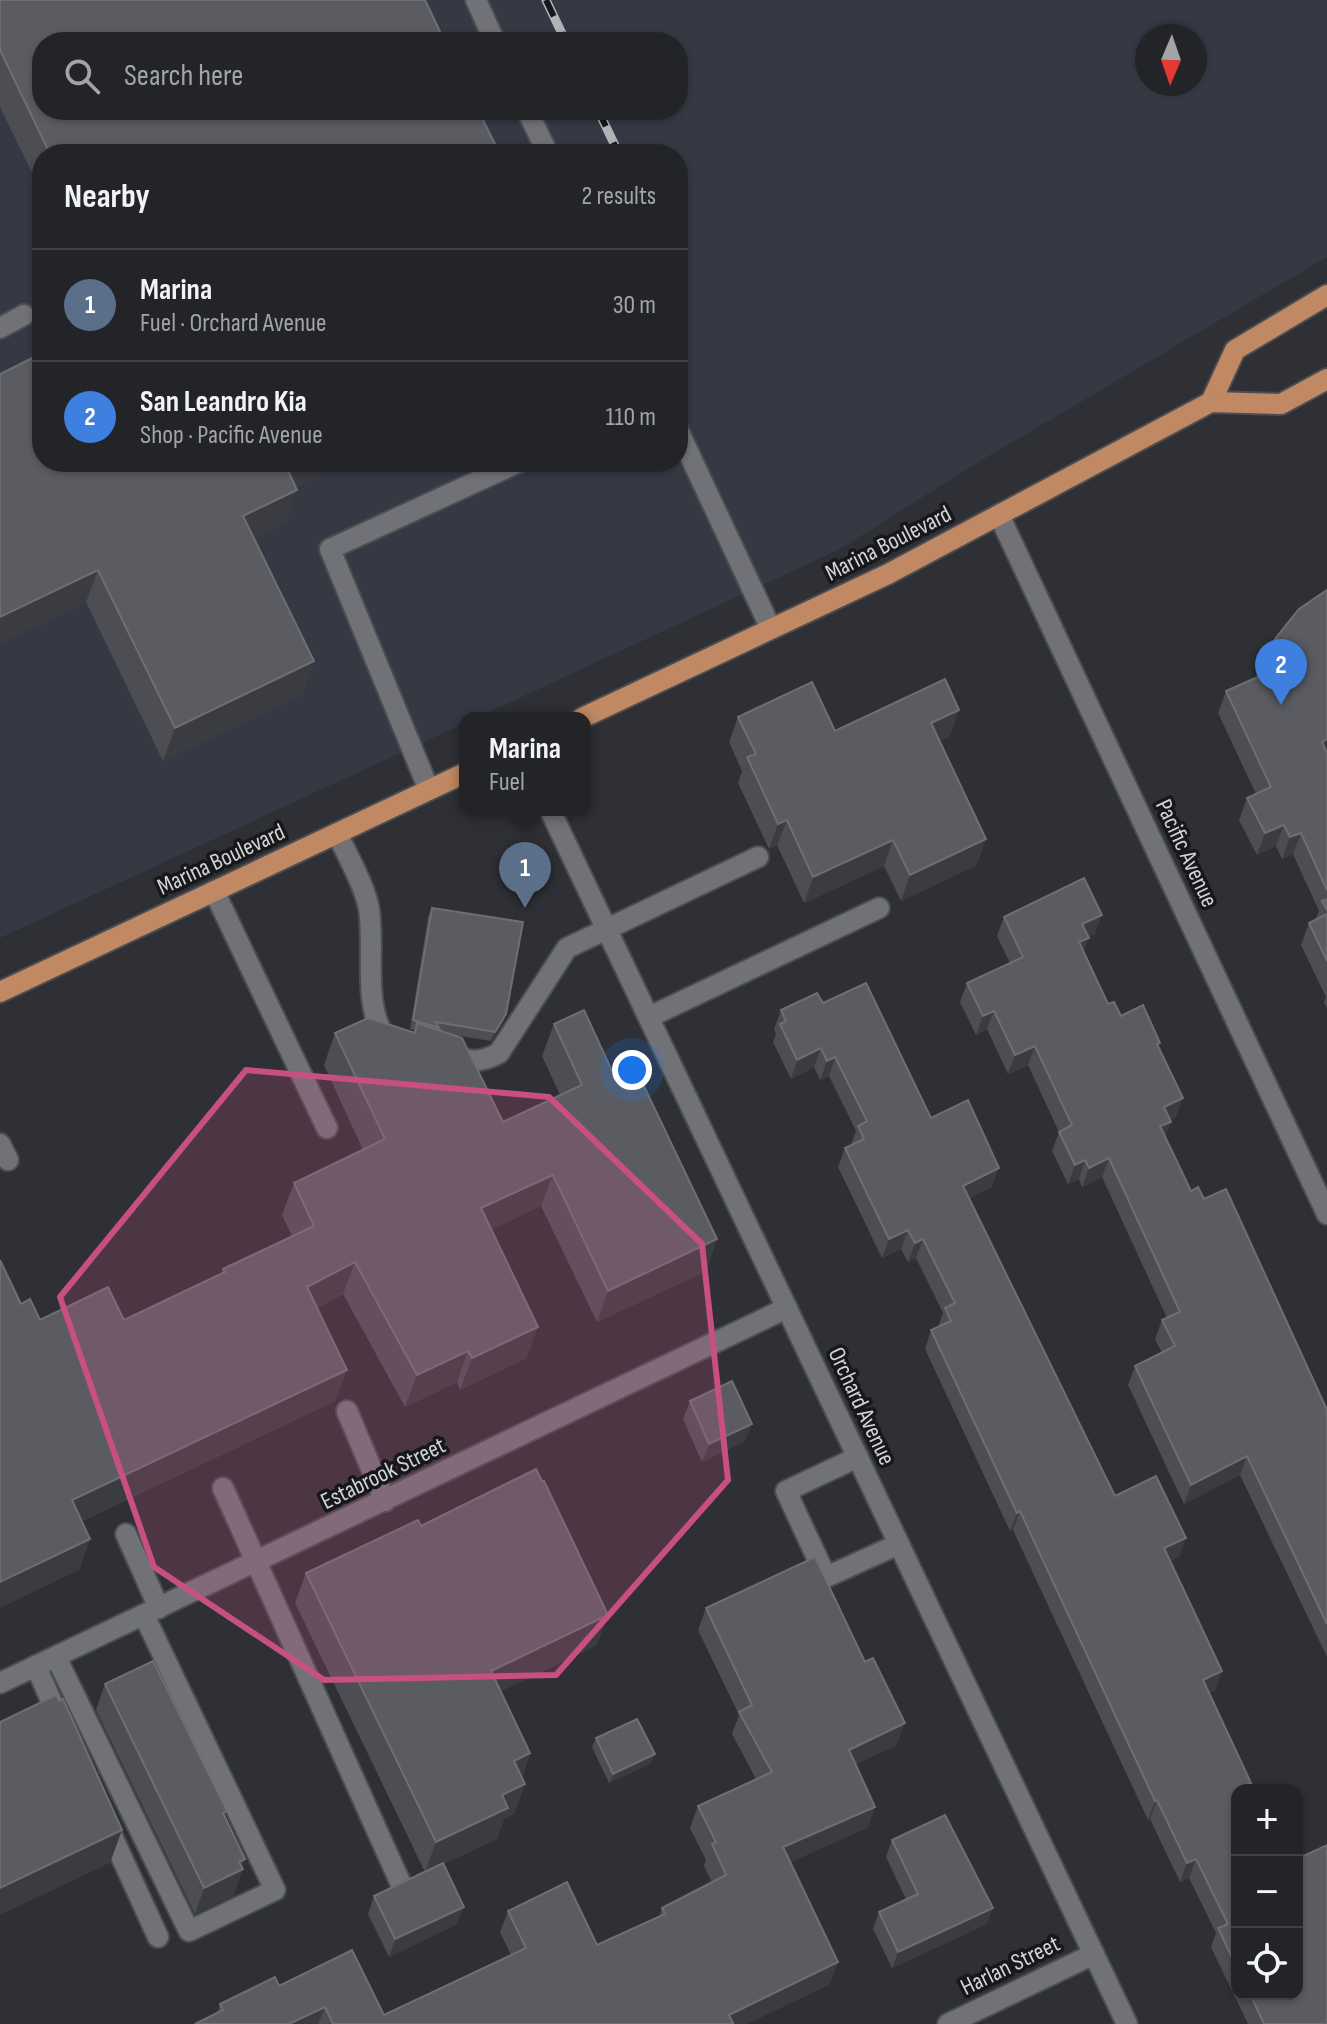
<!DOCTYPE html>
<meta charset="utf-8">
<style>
:root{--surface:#222428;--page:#2e3034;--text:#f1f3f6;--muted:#a2a4a8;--line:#3f4145;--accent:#fe9b58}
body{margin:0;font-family:"Sofia Sans Condensed",sans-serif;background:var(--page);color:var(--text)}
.controls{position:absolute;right:24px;bottom:24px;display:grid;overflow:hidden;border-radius:16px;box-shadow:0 2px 6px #0004}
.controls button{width:72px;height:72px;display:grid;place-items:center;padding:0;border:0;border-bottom:2px solid var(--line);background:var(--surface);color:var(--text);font:40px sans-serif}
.compass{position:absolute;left:1135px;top:24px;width:72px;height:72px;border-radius:50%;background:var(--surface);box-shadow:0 2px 6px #0004;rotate:182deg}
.you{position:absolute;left:632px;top:1070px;width:28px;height:28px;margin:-20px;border:6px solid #fff;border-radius:50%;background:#1a73e8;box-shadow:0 0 0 12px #1a73e833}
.badge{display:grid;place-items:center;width:52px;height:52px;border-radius:50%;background:var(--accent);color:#fff;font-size:26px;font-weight:700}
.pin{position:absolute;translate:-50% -66px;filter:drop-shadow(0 2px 4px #0008)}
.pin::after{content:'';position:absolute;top:42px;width:28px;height:24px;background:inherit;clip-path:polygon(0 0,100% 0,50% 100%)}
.popup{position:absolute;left:459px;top:712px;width:132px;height:104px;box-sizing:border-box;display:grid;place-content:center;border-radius:16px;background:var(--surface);filter:drop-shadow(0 2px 6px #0005);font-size:26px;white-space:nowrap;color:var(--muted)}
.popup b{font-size:30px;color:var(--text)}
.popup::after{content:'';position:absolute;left:50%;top:100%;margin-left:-16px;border:16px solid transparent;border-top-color:var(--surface)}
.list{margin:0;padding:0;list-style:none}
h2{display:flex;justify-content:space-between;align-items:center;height:104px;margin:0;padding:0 32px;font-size:34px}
h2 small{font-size:26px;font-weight:400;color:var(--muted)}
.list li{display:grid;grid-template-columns:52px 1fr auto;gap:24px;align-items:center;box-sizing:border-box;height:112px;padding:0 32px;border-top:2px solid var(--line)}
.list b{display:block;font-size:30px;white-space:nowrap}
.list p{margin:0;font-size:26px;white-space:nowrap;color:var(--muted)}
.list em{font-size:26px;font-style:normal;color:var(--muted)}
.icon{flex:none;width:44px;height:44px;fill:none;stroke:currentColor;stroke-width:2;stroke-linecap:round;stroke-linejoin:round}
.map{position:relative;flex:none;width:1327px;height:2024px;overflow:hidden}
.search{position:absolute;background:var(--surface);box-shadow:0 2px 6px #0004;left:32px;top:32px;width:656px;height:88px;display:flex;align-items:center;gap:20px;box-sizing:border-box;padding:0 28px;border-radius:32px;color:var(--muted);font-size:30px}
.panel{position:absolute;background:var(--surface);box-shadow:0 2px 6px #0004;left:32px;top:144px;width:656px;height:328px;border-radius:32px}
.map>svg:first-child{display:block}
</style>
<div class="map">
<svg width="1327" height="2024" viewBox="0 0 1327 2024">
<rect width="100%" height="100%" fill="#2e3035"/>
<path fill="#363944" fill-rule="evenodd" d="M0 0H1327V257L982 460 840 549 476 718H465V723L0 938ZM1147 36H1195V84H1147ZM42 42H678V110H42ZM42 154H678V462H42Z"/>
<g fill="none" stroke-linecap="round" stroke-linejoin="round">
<defs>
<g id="minor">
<polyline points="476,0 495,42"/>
<polyline points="527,110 548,154"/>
<polyline points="0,328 24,315"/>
<polyline points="678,430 771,629"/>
<polyline points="999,515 1327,1214"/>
<polyline points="429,790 330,549 519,462"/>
<polyline points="550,810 1127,2024"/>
<path d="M337 833C347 855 365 886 369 909 375 947 363 1001 383 1034L393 1037"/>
<polyline points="214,891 327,1128"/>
<polyline points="649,1017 879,908"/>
<path d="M450 1055C470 1062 481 1063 499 1053L567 948 758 857"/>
<polyline points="0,1144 8,1160"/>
<polyline points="347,1411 385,1501"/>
<polyline points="858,1457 786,1491 826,1577 899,1544"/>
<polyline points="223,1488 401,1884"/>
<polyline points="126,1534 159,1608"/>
<polyline points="56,1657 189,1931 275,1890 144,1615"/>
<polyline points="36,1666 60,1721"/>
<polyline points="0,1683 787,1308"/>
<polyline points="106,1823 158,1937"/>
<polyline points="948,2024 1094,1954"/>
</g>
<g id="major">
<polyline points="1211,402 1235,350 1327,295"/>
<polyline points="582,718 888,574 1211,402 1281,404 1327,379"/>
<polyline points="0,992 465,773"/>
</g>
</defs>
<use href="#minor" stroke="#4b4d51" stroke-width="24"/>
<use href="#major" stroke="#4b4d51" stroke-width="24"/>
<use href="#minor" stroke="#707278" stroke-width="20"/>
<use href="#major" stroke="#c08863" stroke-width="20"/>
<defs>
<g id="rail">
<polyline points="546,0 566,42"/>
<polyline points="598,110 619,154"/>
</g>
</defs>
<use href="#rail" stroke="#b2b3b7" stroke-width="9"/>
<use href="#rail" stroke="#17181a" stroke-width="6" stroke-dasharray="18" stroke-linecap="butt"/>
</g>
<g fill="#4d4e54">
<polygon points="0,0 500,154 42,154 42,193 0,107"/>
<polygon points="0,374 349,462 296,487 285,522 254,537 314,661 302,694 163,761 86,602"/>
<polygon points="1327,590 1327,1008 1324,1002 1326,997 1301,945 1309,923 1315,920 1319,911 1293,854 1282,859 1276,846 1257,855 1239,820 1247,798 1256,794 1218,713 1226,691 1262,675"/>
<polygon points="738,717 835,731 950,736 939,741 977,865 901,901 884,866 804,903 777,845 769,849 738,783 742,771 729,742"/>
<polygon points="432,908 506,1014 503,1023 491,1041 453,1035 503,1122 560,1095 542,1056 554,1024 612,1071 717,1239 706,1271 597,1322 541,1206 491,1230 527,1358 460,1390 457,1382 405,1407 343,1294 317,1308 347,1370 335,1401 82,1521 90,1539 79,1570 21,1304 40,1320 124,1320 221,1274 223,1269 292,1236 282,1215 294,1183 363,1150 324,1065 335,1033 414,1032 414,1030 410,1029 428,917"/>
<polygon points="1004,917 1095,934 1088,937 1083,952 1108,1004 1158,1047 1176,1117 1170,1120 1165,1137 1191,1191 1204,1199 1327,1410 1327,1657 1240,1475 1184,1504 1128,1385 1135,1366 1162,1353 1155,1339 1162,1320 1167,1318 1102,1177 1082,1187 1079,1179 1068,1184 1052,1151 1059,1132 1028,1065 1008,1074 987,1029 976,1035 960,1002 967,983 1010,963 997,936"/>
<polygon points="823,1003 931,1118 992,1187 969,1198 1115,1496 1179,1557 1170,1561 1222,1671 1215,1690 1209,1693 1237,1790 1237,1994 1297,1994 1327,2024 1248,2024 1211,1947 1216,1933 1189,1878 1180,1882 1150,1819 1148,1820 1013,1530 1010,1531 925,1349 931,1330 938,1327 943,1313 916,1258 908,1262 901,1249 882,1258 838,1167 845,1148 851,1145 856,1131 829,1076 820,1080 814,1067 791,1079 773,1042 776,1034 774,1029 781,1010"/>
<polygon points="690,1401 745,1441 702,1462 683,1419"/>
<polygon points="421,1526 597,1645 501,1691 530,1753 522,1777 525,1784 514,1814 504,1819 497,1839 443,1864 457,1924 389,1957 368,1914 374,1896 425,1872 295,1603 306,1573"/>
<polygon points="706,1608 897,1745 856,1764 875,1807 867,1828 790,1862 830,1984 746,2024 195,2024 217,2014 220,2004 279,1986 384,2015 511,1955 500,1932 508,1911 597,1945 659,1917 662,1908 712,1882 704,1866 706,1860 690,1828 698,1806 756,1779 732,1734 739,1715 698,1630"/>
<polygon points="105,1684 225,1817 242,1867 234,1895 195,1914 96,1710"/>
<polygon points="596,1738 651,1763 609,1783 592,1747"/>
<polygon points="892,1840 987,1924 892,1968 873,1929 879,1912 906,1899 886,1857"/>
</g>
<g fill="#3b3c42">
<polygon points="293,462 349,462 274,498 286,466"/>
<polygon points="297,490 285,522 231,548 243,516"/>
<polygon points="98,570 86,602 0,644 0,617"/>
<polygon points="314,661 302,694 163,761 175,728"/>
<polygon points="959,710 950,736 922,749 931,723"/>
<polygon points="1327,739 1327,758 1322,742"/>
<polygon points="787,820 777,845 769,849 778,824"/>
<polygon points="1284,825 1276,846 1257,855 1265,833"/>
<polygon points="1301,833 1293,854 1282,859 1290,837"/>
<polygon points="986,839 977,865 901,901 910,875"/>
<polygon points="893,840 884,866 804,903 813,877"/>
<polygon points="1102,915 1095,934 1075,943 1082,924"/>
<polygon points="1089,938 1082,956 1079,942"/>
<polygon points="994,1011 987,1029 976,1035 983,1016"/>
<polygon points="506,1014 503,1023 491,1041 495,1032"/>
<polygon points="1035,1046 1028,1065 1008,1074 1015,1055"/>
<polygon points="821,1048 814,1067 791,1079 797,1060"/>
<polygon points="835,1057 829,1076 820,1080 827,1061"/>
<polygon points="1183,1098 1176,1117 1157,1126 1164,1107"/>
<polygon points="1171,1122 1164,1140 1160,1126"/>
<polygon points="1109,1158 1102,1177 1082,1187 1089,1168"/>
<polygon points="1085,1160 1079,1179 1068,1184 1075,1165"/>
<polygon points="999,1168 992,1187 956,1204 963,1186"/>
<polygon points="553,1175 541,1206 470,1240 481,1208"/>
<polygon points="908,1230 901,1249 882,1258 889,1239"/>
<polygon points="717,1239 706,1271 597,1322 608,1291"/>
<polygon points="923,1239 916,1258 908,1262 915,1243"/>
<polygon points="355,1262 343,1294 295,1319 307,1287"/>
<polygon points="538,1327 527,1358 460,1390 472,1358"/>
<polygon points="468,1351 457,1382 405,1407 417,1375"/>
<polygon points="347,1370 335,1401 60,1531 72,1500"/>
<polygon points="752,1424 745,1441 702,1462 709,1444"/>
<polygon points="1247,1456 1240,1475 1184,1504 1191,1485"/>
<polygon points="1020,1511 1013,1530 1010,1531 1017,1513"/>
<polygon points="1186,1538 1179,1557 1157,1567 1164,1548"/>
<polygon points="90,1539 79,1570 0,1608 0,1582"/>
<polygon points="608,1615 597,1645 480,1701 491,1671"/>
<polygon points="1222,1671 1215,1690 1196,1699 1203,1680"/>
<polygon points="905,1723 897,1745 842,1771 849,1750"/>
<polygon points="530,1753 519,1784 514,1761"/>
<polygon points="655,1754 651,1763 609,1783 613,1774"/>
<polygon points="1251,1783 1249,1790 1241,1790 1242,1787"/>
<polygon points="525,1784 514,1814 504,1819 497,1839 425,1872 436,1842 502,1795"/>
<polygon points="1157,1800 1150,1819 1148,1820 1155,1801"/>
<polygon points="875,1807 867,1828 775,1869 783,1847"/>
<polygon points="122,1830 110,1863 0,1915 0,1888"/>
<polygon points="245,1859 241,1871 243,1869 234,1895 195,1914 204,1888 239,1862"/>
<polygon points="1196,1859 1189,1878 1180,1882 1187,1863"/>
<polygon points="464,1907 457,1924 389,1957 395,1939"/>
<polygon points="993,1908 987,1924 892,1968 898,1952"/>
<polygon points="838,1962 830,1984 746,2024 725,2024 729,2015"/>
<polygon points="325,2007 318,2024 289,2024"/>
</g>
<g fill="#5b5c62" stroke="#6e6f74" stroke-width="2">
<polygon points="0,0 425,0 445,42 42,42 42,110 478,110 500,154 50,154 0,50"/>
<polygon points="42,353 42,462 293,462 286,466 297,490 243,516 314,661 175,728 98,570 0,617 0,374"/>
<polygon points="1327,590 1327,739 1322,742 1327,753 1327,890 1301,833 1290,837 1284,825 1265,833 1247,798 1271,787 1226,691 1262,675 1275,639 1299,609"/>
<polygon points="945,679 959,710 931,723 986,839 910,875 893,840 813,877 787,820 778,824 747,757 756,754 738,717 812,682 835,731"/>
<polygon points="1084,878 1102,915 1082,924 1089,938 1079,942 1108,1004 1114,1002 1121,1016 1143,1005 1160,1043 1157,1044 1183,1098 1164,1107 1171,1122 1160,1126 1191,1191 1198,1187 1204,1199 1226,1189 1327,1410 1327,1624 1247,1456 1191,1485 1135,1366 1175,1346 1162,1320 1180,1312 1109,1158 1089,1168 1085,1160 1075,1165 1059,1132 1072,1125 1035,1046 1015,1055 994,1011 983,1016 967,983 1023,957 1004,917"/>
<polygon points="1327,899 1327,910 1322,901"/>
<polygon points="432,908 523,922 506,1014 495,1032 436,1022 439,1028 413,1020"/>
<polygon points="1327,914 1327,961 1309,923"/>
<polygon points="866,983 931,1118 968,1100 999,1168 963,1186 1115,1496 1156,1476 1186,1538 1164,1548 1222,1671 1203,1680 1251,1783 1242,1787 1243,1790 1237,1790 1237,1968 1218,1928 1228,1924 1196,1859 1187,1863 1157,1800 1155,1801 1020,1511 1017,1513 931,1330 951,1321 945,1308 955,1303 923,1239 915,1243 908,1230 889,1239 845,1148 864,1139 858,1126 867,1121 835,1057 827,1061 821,1048 797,1060 780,1024 786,1021 781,1010 817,993 823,1003"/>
<polygon points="584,1010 612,1071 632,1061 717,1239 608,1291 553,1175 481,1208 538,1327 472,1358 468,1351 417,1375 355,1262 307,1287 347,1370 72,1500 90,1539 0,1582 0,1260 21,1304 30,1299 40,1320 108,1287 124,1320 225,1272 223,1269 314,1226 294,1183 385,1139 335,1033 368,1018 415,1033 417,1023 462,1038 503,1122 582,1085 554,1024"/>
<polygon points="732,1381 752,1424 709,1444 690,1401"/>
<polygon points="536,1469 542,1481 544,1481 608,1615 491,1671 530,1753 514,1761 525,1784 502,1795 508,1808 436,1842 306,1573 418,1520 421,1526"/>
<polygon points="815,1557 865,1662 873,1658 905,1723 849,1750 875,1807 783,1847 838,1962 729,2015 733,2023 731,2024 333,2024 325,2007 289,2024 195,2024 223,2010 220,2004 275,1977 279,1986 352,1950 384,2015 526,1948 508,1911 567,1882 597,1945 665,1914 662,1908 726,1875 712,1844 716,1842 698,1806 772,1772 739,1712 752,1705 706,1608"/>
<polygon points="153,1661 227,1811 223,1813 245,1859 239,1862 243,1869 204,1888 105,1684"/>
<polygon points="56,1695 59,1701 63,1699 122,1830 0,1888 0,1722"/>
<polygon points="637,1719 655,1754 613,1774 596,1738"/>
<polygon points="945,1815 993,1908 898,1952 879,1912 918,1894 892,1840"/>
<polygon points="1327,1845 1327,2024 1264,2024 1250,1994 1297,1994 1297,1859"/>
<polygon points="443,1863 464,1907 395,1939 374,1896"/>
</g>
<path fill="#c75080" fill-opacity="0.2" stroke="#c75080" stroke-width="6" stroke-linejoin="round" d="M246 1070 549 1097 702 1244 728 1480 556 1675 324 1680 154 1567 60 1297Z"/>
<g text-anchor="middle" stroke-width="7" stroke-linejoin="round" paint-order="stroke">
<g font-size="24" fill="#d3d4d7" stroke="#17181a">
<text transform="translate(888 543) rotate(-27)" y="8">Marina Boulevard</text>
<text transform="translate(1187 853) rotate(65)" y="8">Pacific Avenue</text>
<text transform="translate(221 859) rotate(-25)" y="8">Marina Boulevard</text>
<text transform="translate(862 1406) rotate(65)" y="8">Orchard Avenue</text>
<text transform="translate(383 1473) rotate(-26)" y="8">Estabrook Street</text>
<text transform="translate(1010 1965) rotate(-26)" y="8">Harlan Street</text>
</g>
</g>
</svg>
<div class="controls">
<button>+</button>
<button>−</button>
<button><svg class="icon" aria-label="locate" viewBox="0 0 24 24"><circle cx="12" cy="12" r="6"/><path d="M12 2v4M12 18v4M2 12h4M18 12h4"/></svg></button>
</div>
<svg class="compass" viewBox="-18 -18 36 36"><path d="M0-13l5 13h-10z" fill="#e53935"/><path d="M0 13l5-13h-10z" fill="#a2a4a8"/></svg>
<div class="you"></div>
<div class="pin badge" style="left:525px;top:908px;background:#5c6f8a">1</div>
<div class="popup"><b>Marina</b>Fuel</div>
<div class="pin badge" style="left:1281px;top:705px;background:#3f7fe0">2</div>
<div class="search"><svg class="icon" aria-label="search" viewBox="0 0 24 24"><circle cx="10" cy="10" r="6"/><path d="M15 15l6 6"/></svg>Search here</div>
<section class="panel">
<h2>Nearby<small>2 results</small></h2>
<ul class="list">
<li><span class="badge" style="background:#5c6f8a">1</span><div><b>Marina</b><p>Fuel · Orchard Avenue</p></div><em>30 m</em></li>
<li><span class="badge" style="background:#3f7fe0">2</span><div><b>San Leandro Kia</b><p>Shop · Pacific Avenue</p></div><em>110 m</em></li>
</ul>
</section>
</div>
